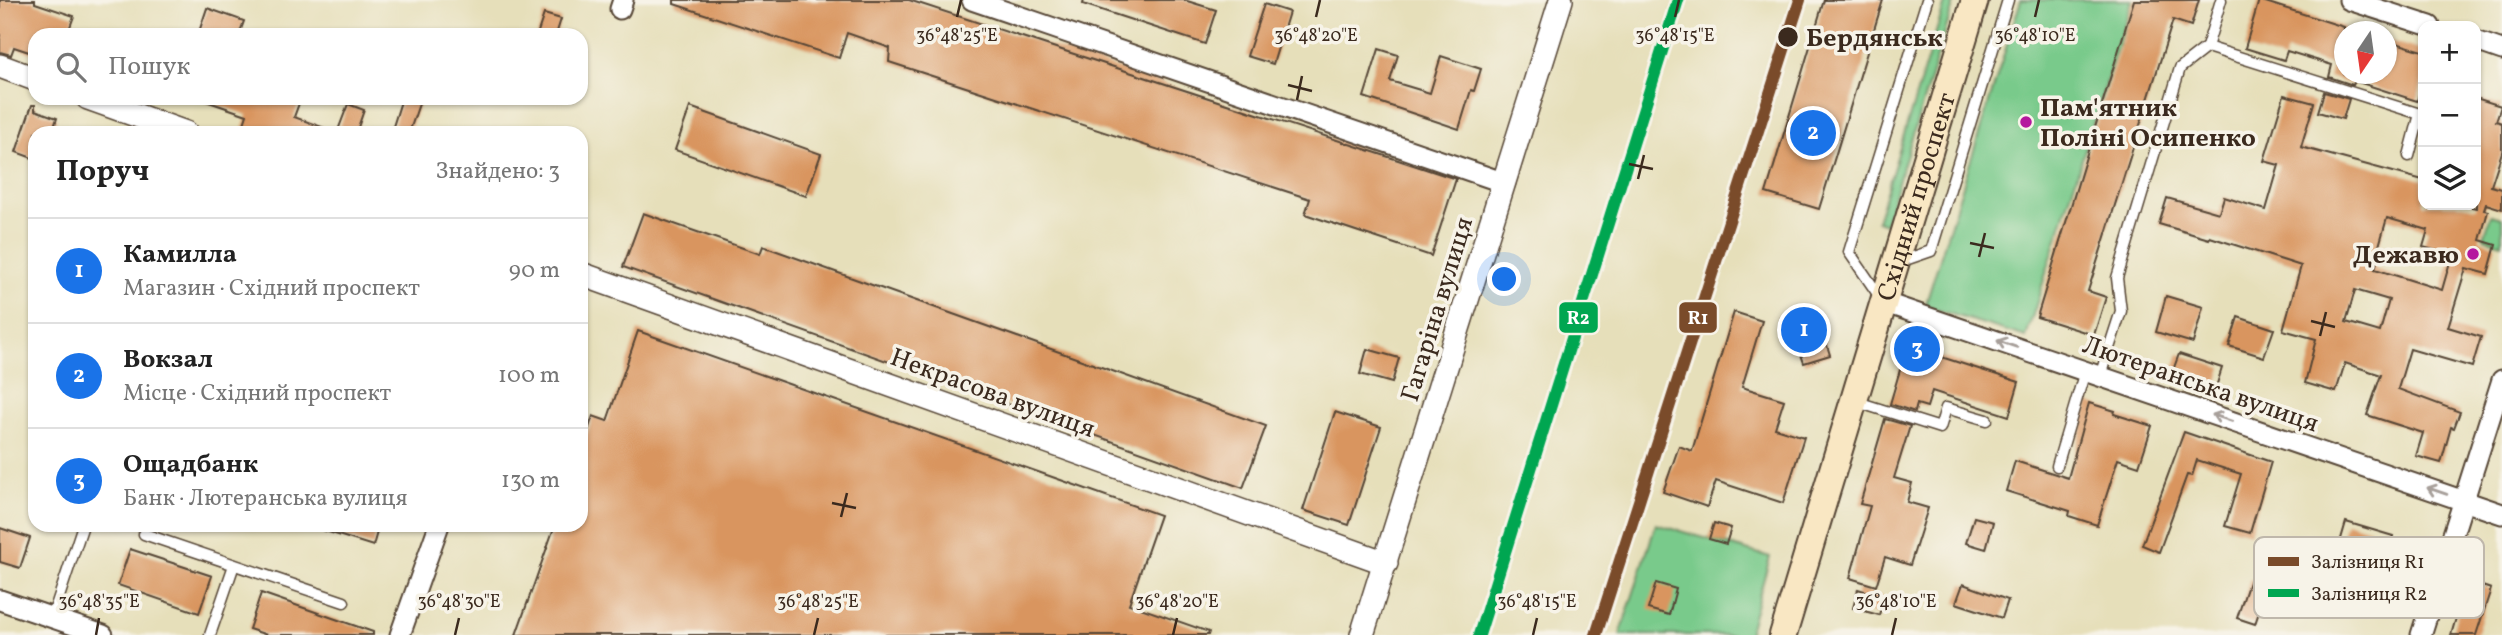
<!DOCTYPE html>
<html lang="uk">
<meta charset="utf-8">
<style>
:root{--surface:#fff;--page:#f6f6f6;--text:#222;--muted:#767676;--line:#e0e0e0;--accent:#1a73e8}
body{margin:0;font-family:Vollkorn,serif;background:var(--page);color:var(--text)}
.controls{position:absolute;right:21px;top:21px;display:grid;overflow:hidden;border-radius:14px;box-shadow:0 2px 5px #0004}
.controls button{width:63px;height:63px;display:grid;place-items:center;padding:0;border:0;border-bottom:2px solid var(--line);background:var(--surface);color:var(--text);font:35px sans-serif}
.compass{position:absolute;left:2334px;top:21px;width:63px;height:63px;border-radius:50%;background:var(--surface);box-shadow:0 2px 5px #0004;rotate:193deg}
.you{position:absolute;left:1505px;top:280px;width:24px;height:24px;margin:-18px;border:5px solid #fff;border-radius:50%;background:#1a73e8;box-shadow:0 0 0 10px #1a73e833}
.badge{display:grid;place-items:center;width:46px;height:46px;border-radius:50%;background:var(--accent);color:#fff;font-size:23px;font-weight:700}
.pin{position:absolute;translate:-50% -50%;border:4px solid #fff;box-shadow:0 2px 7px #0006}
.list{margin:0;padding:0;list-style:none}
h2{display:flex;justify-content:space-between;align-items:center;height:91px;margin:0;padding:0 28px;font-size:30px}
h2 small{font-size:23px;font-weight:400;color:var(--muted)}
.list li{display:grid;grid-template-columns:46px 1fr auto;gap:21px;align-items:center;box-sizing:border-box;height:105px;padding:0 28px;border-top:2px solid var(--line)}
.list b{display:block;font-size:26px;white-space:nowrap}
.list p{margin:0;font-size:23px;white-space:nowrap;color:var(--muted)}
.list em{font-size:23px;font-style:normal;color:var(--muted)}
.icon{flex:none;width:38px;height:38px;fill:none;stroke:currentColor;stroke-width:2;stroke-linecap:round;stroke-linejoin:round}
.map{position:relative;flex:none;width:2502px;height:635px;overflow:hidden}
.search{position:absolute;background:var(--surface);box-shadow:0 2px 5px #0004;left:28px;top:28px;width:560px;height:77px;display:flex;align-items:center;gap:18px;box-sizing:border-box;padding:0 24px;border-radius:21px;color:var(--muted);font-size:26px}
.panel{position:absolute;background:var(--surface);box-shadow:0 2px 5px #0004;left:28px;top:126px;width:560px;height:406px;border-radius:21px}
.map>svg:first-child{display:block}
</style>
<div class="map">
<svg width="2502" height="635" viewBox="0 0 2502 635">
<rect width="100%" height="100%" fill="#f7f3e8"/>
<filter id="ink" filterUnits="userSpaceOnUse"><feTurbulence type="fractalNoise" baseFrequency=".0143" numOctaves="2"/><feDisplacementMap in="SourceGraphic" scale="14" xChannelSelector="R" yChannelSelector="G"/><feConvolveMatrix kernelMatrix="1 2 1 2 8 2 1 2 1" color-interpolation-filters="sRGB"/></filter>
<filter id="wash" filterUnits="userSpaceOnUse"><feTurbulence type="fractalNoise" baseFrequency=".00686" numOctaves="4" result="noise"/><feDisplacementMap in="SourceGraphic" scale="28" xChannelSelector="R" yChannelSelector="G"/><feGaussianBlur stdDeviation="1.57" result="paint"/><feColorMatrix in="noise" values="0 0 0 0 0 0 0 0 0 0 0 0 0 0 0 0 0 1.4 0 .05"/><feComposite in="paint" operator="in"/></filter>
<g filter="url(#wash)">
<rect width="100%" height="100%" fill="#e6dfba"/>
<g fill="#79ca8b" stroke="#5a7a54" stroke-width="2">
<polygon points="1946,0 1955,0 1885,224 1877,221"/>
<polygon points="2021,0 2132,0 2026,337 1925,306"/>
<polygon points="2491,215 2502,218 2502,243 2484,238"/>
<polygon points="1656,524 1770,557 1748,635 1620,635"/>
</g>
<g id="blocks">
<g fill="#d9955e" fill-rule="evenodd">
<polygon points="0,0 35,0 35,3 74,16 67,35 35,35 35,54 14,47 11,55 0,52"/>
<polygon points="674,0 909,0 1456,179 1431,256 1305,214 1310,199 889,62 890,48 847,33 839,58 674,4"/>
<polygon points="1084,0 1184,0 1216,10 1205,44 1083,4"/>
<polygon points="1824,0 1883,0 1819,209 1766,193"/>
<polygon points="2134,0 2199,0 2191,26 2173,20 2093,275 2088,291 2106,297 2094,335 2037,317"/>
<polygon points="2259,0 2344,27 2344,74 2386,74 2386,40 2423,51 2423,81 2417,101 2355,81 2353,85 2329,77 2332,65 2287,51 2284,60 2245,48"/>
<polygon points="1264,4 1289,12 1273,64 1247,56"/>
<polygon points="207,8 244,21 239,35 198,35"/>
<polygon points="544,14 561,19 556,35 537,35"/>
<polygon points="1379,49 1398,55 1390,81 1430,93 1441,56 1481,69 1474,91 1471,90 1459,129 1364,97"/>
<polygon points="2324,92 2349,99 2343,119 2318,112"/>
<path d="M2284 95 2314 103 2301 147 2423 180V205H2463L2476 208V98L2501 106 2496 121 2502 123V152L2491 186 2502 189V209L2486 204 2484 210 2488 211 2480 240 2496 245 2488 274 2466 268 2448 327 2481 337 2472 367 2410 349 2398 389 2460 412 2454 428 2451 427 2441 463 2416 456 2423 433 2367 415 2381 375 2345 363 2336 392 2305 383 2316 339 2283 330 2301 266 2210 237 2209 239 2159 224 2167 198 2219 213 2224 197 2266 210 2279 165 2264 161ZM2387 218 2428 230 2423 247 2452 255 2442 290 2375 269 2377 261 2375 260ZM2355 290 2389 300 2380 332 2346 322Z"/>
<polygon points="207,98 301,98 294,117 333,131 332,133 241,133 247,115 206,101"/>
<polygon points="402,98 421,98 409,133 391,133"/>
<polygon points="348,104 364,110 356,133 337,133"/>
<polygon points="32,105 35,105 35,110 57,118 52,133 35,133 35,159 16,152"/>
<polygon points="690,107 821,154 806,196 675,150"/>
<polygon points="643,213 760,254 763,246 1266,426 1243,488 623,267"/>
<polygon points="2166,296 2203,307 2193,343 2156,332"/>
<polygon points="1815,307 1830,355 1804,363 1797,343 1790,346 1781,318"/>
<polygon points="1734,312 1762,321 1742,387 1784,400 1775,428 1804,437 1783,503 1716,481 1707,507 1663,492 1679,446 1692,451"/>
<polygon points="2238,317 2274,329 2264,357 2229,346"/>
<polygon points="638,331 1160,515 1129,604 1209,632 1208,635 516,635 555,525 581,525 581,451 593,416 607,421"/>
<polygon points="1907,346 2019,382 2009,416 1932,391 1927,407 1917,404 1915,412 1890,404"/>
<polygon points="1367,349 1399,358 1392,383 1360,374"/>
<polygon points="2179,354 2222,368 2216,387 2172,373"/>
<polygon points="2089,403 2115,411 2114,414 2152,426 2139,466 2118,459 2097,525 2069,516 2070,511 2006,491 2015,461 2068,478"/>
<polygon points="1335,412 1381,427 1349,525 1303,510"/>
<polygon points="1885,419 1910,426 1894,478 1912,483 1907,502 1928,508 1910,565 1885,557 1876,586 1850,578 1870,506 1860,504"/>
<polygon points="2184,432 2271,462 2250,533 2225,526 2241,474 2197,460 2192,476 2187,475 2159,552 2142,545"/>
<polygon points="1974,517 1993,522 1986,549 1966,543"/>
<polygon points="2346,522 2393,536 2378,587 2331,573"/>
<polygon points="1714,523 1731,528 1726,544 1709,539"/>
<polygon points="320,525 379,525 373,546 319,529"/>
<polygon points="0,528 30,538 20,568 0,562"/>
<polygon points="130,549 212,576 199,613 118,585"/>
<polygon points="2250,579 2268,585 2255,624 2237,618"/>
<polygon points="2464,580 2491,589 2476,635 2451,635 2458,611 2454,610"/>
<polygon points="1656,583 1676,589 1669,615 1648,609"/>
<polygon points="1963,584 2008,600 2002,618 1956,603"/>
<polygon points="1858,589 1884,597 1879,615 1853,608"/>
<polygon points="261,593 373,632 373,635 267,635 249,629"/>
</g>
</g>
</g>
<g filter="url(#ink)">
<use href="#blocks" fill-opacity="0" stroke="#554535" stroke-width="2"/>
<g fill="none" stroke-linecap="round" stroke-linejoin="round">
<defs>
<g id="service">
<polyline points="2207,47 2420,114 2409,156"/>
<polyline points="1899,262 1931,251 2008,0"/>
<polyline points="1880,297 1849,252 1927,0"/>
<polyline points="2100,376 2121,311 2117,278 2180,68 2207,47 2221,0"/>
<polyline points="1854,401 1940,428 1946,408 1987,420"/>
<polyline points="2057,466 2085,371"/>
<polyline points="144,534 344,602"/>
<polyline points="52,618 83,525"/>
<polyline points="210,635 234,565"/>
</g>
<g id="minor">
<polyline points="972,0 1505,183"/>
<polyline points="2349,0 2430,26"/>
<polyline points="620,9 623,0"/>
<polyline points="2476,41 2502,50"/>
<polyline points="1883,302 2502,514"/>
<polyline points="0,600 103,635"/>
<polyline points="400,635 439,525"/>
<polyline points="2421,635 2502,380"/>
</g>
<g id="tertiary">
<polyline points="0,66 35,79"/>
<polyline points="88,98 186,133"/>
<polyline points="581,274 1386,563"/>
<polyline points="1362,635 1561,0"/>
</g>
<g id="secondary">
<path id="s1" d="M1783 635 1975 0"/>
</g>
</defs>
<use href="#service" stroke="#554535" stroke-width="13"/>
<use href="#minor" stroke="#554535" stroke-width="23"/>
<use href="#tertiary" stroke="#554535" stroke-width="26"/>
<use href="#secondary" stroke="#554535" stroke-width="30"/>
<use href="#service" stroke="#fff" stroke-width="10"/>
<use href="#minor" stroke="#fff" stroke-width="19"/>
<use href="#tertiary" stroke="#fff" stroke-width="23"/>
<use href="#secondary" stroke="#f9e7c3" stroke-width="26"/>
<defs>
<polyline id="rail-1" points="1596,635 1800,0"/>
<polyline id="rail-2" points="1479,635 1678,0"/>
</defs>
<use href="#rail-1" stroke="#f7f3e8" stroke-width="18"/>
<use href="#rail-2" stroke="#f7f3e8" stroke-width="18"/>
<use href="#rail-1" stroke="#7a4b2a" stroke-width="12"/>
<use href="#rail-2" stroke="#00a651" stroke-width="12"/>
</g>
<defs><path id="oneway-shaft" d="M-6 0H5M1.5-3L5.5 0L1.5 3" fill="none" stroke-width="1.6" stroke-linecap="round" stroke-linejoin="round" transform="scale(1.75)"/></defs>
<g stroke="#a79f9a">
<use href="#oneway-shaft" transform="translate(2007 344) rotate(-161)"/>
<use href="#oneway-shaft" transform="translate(2222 418) rotate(-161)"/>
<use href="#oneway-shaft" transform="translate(2437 491) rotate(-161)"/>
</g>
</g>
<path fill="none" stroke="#3b2a1e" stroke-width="2.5" d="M957 17 961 0M1316 17 1320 0M1675 17 1679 0M2035 17 2039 0M1288 85 1312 91M1297 100 1302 76M1629 164 1653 169M1638 179 1644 155M1970 243 1994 248M1979 257 1985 233M2311 321 2335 327M2320 336 2326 312M832 503 856 508M841 517 847 493M96 635 99 618M455 635 459 618M814 635 818 618M1173 635 1177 618M1533 635 1537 618M1892 635 1896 618"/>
<circle fill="#3b2a1e" stroke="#f7f3e8" stroke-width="2.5" cx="1788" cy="37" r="11"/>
<g fill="#b5179e" stroke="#f7f3e8" stroke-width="2.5">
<circle cx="2026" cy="122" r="7"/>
<circle cx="2473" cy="254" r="7"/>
</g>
<g text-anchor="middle" stroke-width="7" stroke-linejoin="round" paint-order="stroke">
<g font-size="26" font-weight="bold" fill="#3b2a1e" stroke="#f7f3e8" text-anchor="start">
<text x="1806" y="46">Бердянськ</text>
</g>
<g font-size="26" font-weight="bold" fill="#3b2a1e" stroke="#f7f3e8" text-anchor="start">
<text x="2040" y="116">Пам'ятник<tspan x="2040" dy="30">Поліні Осипенко</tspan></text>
<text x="2459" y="263" text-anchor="end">Дежавю</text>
</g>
<g font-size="26" fill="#3b2a1e" stroke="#f7f3e8">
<text dy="9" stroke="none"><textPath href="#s1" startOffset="458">Східний проспект</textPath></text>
<text transform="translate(1436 309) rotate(-73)" y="9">Гагаріна вулиця</text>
<text transform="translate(2201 383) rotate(19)" y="9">Лютеранська вулиця</text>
<text transform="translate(993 392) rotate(20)" y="9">Некрасова вулиця</text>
</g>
</g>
<rect x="2254" y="537" width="230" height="81" rx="10" fill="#f7f3e8" stroke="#bfb7ab" stroke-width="2"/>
<rect x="2268" y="557" width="31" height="9" fill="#7a4b2a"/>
<rect x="2268" y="589" width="31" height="8" fill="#00a651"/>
<g font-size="19" fill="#3b2a1e">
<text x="2311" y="568">Залізниця R1</text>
<text x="2311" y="600">Залізниця R2</text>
</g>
<g font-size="18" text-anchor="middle" fill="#3b2a1e" stroke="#f7f3e8" stroke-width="7" stroke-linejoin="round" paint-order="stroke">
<text x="957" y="41">36°48'25"E</text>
<text x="1316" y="41">36°48'20"E</text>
<text x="1675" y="41">36°48'15"E</text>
<text x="2035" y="41">36°48'10"E</text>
<text x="99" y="607">36°48'35"E</text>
<text x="459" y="607">36°48'30"E</text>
<text x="818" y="607">36°48'25"E</text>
<text x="1177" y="607">36°48'20"E</text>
<text x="1537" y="607">36°48'15"E</text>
<text x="1896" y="607">36°48'10"E</text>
</g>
<g stroke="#f7f3e8" stroke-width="2.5">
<rect x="1558" y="301" width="41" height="33" rx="7" fill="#00a651"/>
<rect x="1678" y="301" width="40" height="33" rx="7" fill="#7a4b2a"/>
</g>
<g font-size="19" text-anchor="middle" font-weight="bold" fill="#fff">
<text x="1578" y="324">R2</text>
<text x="1698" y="324">R1</text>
</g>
</svg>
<div class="controls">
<button>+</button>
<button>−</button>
<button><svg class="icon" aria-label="layers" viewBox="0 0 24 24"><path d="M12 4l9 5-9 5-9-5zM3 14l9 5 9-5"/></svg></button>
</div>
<svg class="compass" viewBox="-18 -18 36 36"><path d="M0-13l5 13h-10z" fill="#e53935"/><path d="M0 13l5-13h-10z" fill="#767676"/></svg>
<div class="you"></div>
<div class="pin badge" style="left:1804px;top:330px">1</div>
<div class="pin badge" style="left:1813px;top:133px">2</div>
<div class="pin badge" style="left:1917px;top:349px">3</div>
<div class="search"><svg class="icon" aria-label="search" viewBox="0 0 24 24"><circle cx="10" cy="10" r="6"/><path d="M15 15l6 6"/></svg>Пошук</div>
<section class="panel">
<h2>Поруч<small>Знайдено: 3</small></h2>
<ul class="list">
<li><span class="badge">1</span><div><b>Камилла</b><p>Магазин · Східний проспект</p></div><em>90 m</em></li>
<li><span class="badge">2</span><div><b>Вокзал</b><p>Місце · Східний проспект</p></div><em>100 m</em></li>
<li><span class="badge">3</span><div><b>Ощадбанк</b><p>Банк · Лютеранська вулиця</p></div><em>130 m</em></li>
</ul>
</section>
</div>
